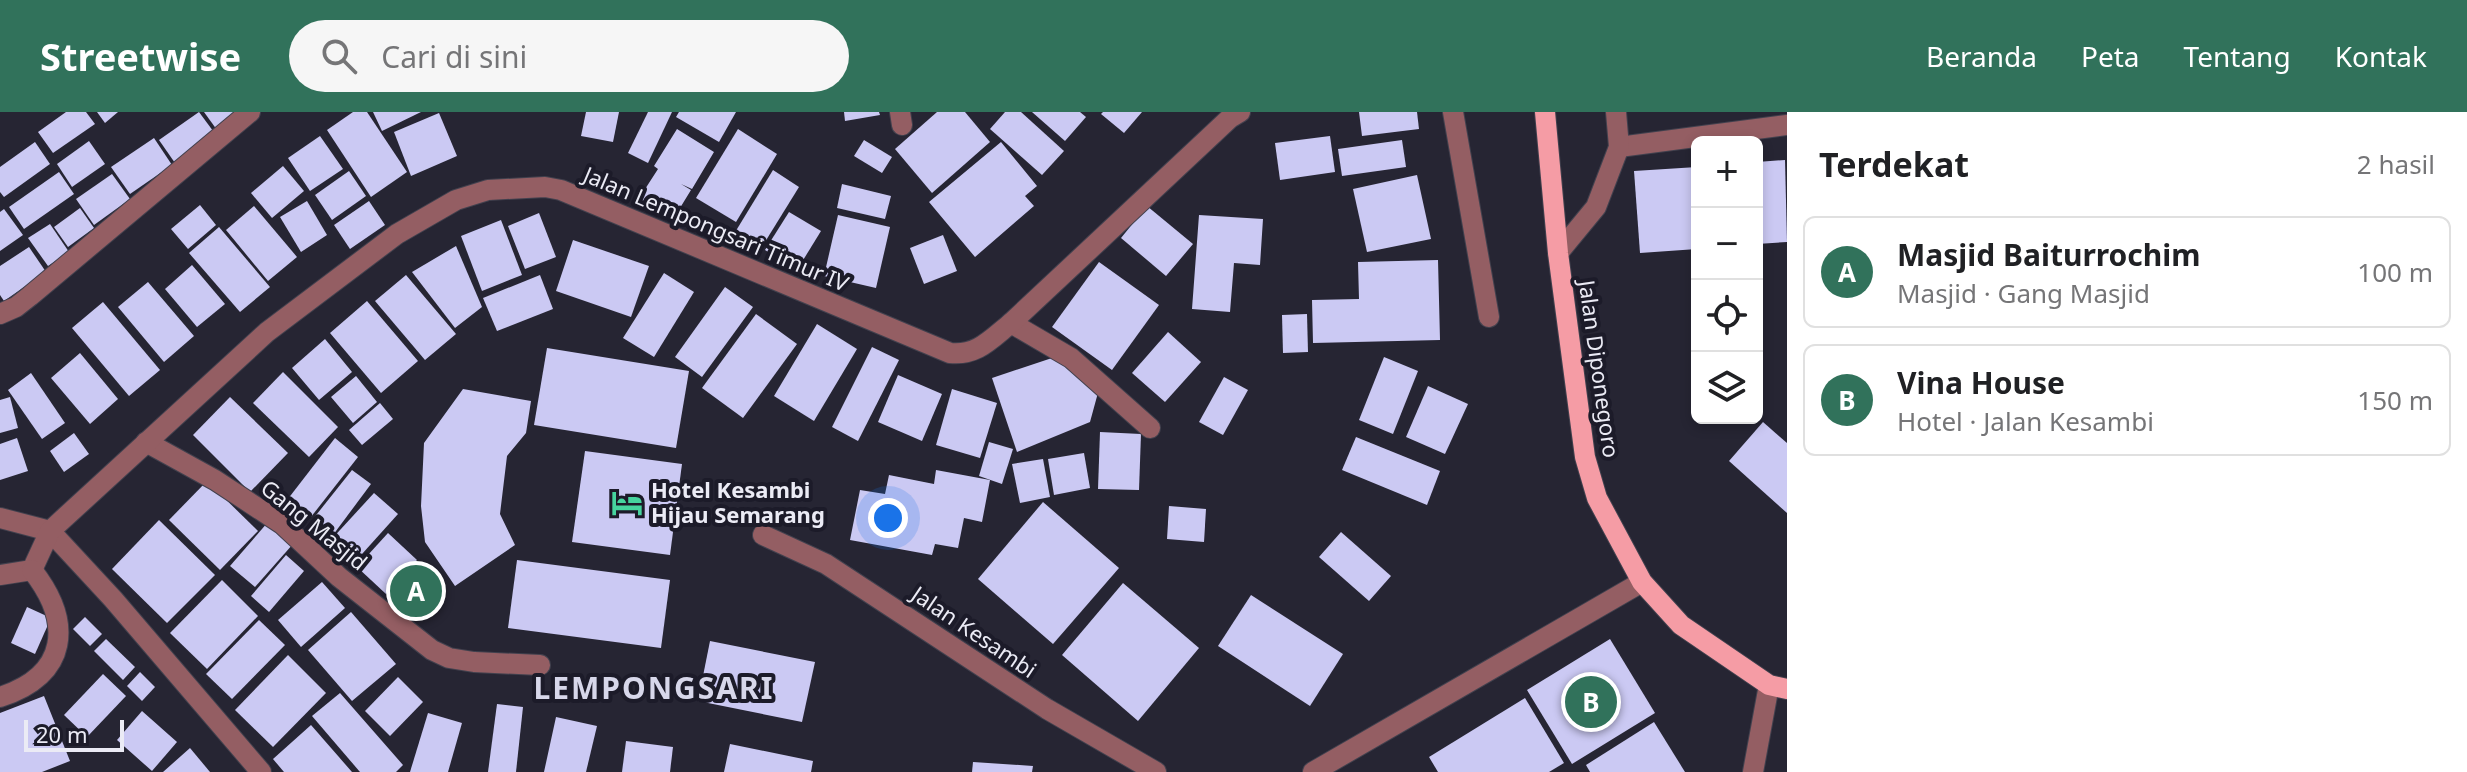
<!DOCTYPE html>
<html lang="id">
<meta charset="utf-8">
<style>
:root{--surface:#fff;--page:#f6f6f6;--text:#202124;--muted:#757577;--line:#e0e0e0;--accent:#31725b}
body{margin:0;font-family:"Noto Sans",sans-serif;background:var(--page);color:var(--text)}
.controls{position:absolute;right:24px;top:24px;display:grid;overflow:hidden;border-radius:12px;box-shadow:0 4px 12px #0003}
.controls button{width:72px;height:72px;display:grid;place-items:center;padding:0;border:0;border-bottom:2px solid var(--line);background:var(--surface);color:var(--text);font:40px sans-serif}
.scale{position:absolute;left:24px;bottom:20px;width:100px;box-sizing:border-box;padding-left:8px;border:4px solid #ebebf5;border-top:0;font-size:22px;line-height:28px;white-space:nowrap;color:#ebebf5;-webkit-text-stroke:6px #1c1b29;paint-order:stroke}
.you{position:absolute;left:888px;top:406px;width:28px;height:28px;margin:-20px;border:6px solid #fff;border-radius:50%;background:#1a73e8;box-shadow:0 0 0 12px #1a73e833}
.badge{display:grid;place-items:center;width:52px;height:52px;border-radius:50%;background:var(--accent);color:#fff;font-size:26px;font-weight:700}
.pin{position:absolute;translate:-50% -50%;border:4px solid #fff;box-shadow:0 2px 8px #0006}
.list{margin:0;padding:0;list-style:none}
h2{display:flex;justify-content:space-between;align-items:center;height:104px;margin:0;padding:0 32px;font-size:34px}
h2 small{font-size:26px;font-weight:400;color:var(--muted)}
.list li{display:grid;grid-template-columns:52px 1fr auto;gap:24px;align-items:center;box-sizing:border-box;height:112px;margin:0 16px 16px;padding:0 16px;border:2px solid var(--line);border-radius:12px}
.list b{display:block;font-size:30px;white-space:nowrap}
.list p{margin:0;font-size:26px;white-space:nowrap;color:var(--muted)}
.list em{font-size:26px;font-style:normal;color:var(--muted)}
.icon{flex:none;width:44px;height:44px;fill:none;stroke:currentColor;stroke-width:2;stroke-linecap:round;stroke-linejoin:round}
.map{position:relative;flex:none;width:1787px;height:660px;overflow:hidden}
header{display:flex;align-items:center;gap:48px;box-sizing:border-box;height:112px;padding:0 40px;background:var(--accent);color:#fff}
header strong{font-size:38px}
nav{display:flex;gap:44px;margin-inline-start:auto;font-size:28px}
.search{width:560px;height:72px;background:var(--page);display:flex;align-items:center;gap:20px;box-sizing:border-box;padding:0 28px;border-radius:44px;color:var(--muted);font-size:30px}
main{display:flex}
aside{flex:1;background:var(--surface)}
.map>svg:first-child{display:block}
</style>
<header>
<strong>Streetwise</strong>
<div class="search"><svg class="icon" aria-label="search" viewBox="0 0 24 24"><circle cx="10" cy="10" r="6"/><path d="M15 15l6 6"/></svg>Cari di sini</div>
<nav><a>Beranda</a><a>Peta</a><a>Tentang</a><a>Kontak</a></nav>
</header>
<main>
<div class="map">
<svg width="1787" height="660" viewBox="0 0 1787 660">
<rect width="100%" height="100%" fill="#262533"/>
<g fill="#cbc9f3">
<polygon points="66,0 86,0 95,12 53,41 38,20"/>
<polygon points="97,0 118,0 105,11"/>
<polygon points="199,0 216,23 175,51 159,28"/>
<polygon points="204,0 242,0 217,18"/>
<polygon points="353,0 367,0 407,60 371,85 327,18"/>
<polygon points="373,0 421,0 382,19"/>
<polygon points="586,0 619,0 613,30 581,24"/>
<polygon points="648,0 672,0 648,51 628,41"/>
<polygon points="679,0 736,0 719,30 676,5"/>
<polygon points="844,0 879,0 880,3 845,9"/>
<polygon points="937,0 965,0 990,30 932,81 895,37"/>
<polygon points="1005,0 1021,0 1064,39 1042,63 990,17"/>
<polygon points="1032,0 1080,0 1086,5 1065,29"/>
<polygon points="1103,0 1142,0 1124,21 1101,2"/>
<polygon points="1359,0 1417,0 1419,17 1362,24"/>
<polygon points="439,1 457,44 411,64 394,20"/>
<polygon points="677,17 714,40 692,77 681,72 691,78 672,109 638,88 658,57 654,54"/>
<polygon points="738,17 777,42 736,110 696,86"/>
<polygon points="320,24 343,57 310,79 288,46"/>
<polygon points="1330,24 1335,60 1280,68 1275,31"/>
<polygon points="154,26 172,53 130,82 111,55"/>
<polygon points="864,28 892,45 882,61 854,44"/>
<polygon points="1402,28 1406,55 1342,64 1338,37"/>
<polygon points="89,29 105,52 72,75 57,52"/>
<polygon points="35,30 50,52 4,85 0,80 0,55"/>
<polygon points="1001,30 1037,74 1025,84 1034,94 975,145 929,90"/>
<polygon points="1785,48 1787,130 1757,132 1757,50"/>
<polygon points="283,54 304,79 272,106 251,81"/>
<polygon points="1697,55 1697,137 1640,141 1634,59"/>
<polygon points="773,58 799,75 760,138 734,122"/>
<polygon points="349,59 366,84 332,108 315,83"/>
<polygon points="59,60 74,82 24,117 9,95"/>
<polygon points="112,62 130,87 94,113 76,87"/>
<polygon points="1417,63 1431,127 1367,140 1353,77"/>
<polygon points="842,72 891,84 885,107 837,96"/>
<polygon points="307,89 327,123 301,140 280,105"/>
<polygon points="369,89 385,113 350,137 334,113"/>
<polygon points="200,93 216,113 188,137 171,117"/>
<polygon points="254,94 297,145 268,169 226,118"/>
<polygon points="1147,94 1193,132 1166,164 1121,126"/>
<polygon points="80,96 94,116 68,135 54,115"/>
<polygon points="4,97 23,123 0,139 0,100"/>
<polygon points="789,100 821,119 797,158 765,138"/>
<polygon points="539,101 556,145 525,157 508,114"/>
<polygon points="838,103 890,115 876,176 824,164"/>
<polygon points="1199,103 1263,107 1260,153 1234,151 1230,200 1192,197"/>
<polygon points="501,108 522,163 482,179 461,124"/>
<polygon points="50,112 69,140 48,154 28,126"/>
<polygon points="219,115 270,175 240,200 189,141"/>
<polygon points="943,123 957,159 924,172 910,136"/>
<polygon points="573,128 649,154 631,205 556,179"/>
<polygon points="456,134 482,195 455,216 412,160"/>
<polygon points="29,135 46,160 4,189 0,183 0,154"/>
<polygon points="1438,148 1440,228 1313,231 1312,188 1359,187 1358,150"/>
<polygon points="1099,150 1159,193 1112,258 1052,215"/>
<polygon points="192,153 225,192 197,215 165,177"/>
<polygon points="1697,155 1697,191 1695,191 1691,156"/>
<polygon points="1757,158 1759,158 1762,183 1757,184"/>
<polygon points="664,161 694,180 654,245 623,226"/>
<polygon points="406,163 456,222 425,248 375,189"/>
<polygon points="540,163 553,197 497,219 483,186"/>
<polygon points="148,170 194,224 164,250 118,195"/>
<polygon points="725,175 753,195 702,265 675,245"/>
<polygon points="367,189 418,249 381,281 330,221"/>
<polygon points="103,190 160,258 129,284 72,216"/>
<polygon points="756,202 797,232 743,306 702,276"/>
<polygon points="1307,202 1308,240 1283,241 1282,203"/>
<polygon points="817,212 857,237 814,309 774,284"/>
<polygon points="1168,220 1201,250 1165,290 1132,261"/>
<polygon points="325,227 352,260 319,288 292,256"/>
<polygon points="872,235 899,248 858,329 832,315"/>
<polygon points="547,236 689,259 676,336 534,313"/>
<polygon points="80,241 118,287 90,312 51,266"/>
<polygon points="1058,244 1099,277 1090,310 1017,340 992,266"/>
<polygon points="1384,245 1418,259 1393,322 1359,308"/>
<polygon points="1757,253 1762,276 1757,277"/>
<polygon points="283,260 338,315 309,345 253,291"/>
<polygon points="31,261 65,311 42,327 8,278"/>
<polygon points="898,263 942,282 922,329 878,310"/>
<polygon points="356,264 377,290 353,311 331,285"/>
<polygon points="1224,265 1248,278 1223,323 1199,310"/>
<polygon points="1428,274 1468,292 1445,342 1406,325"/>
<polygon points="463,277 531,289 526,321 507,344 500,402 515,433 455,474 425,430 421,394 424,331"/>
<polygon points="952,277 997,291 980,346 936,333"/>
<polygon points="10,285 18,316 0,321 0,288"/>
<polygon points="230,285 288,341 250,380 193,323"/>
<polygon points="380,291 393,307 362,333 349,318"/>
<polygon points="1763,310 1787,331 1787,401 1729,349"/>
<polygon points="1100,320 1141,322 1139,378 1098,377"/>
<polygon points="74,321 89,342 64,360 50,339"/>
<polygon points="1356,325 1440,359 1427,393 1342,358"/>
<polygon points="17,326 28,359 0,368 0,332"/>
<polygon points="335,326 358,345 307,410 284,392"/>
<polygon points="989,330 1013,337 1002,372 979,364"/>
<polygon points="585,339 682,352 670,443 572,430"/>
<polygon points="1084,341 1090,376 1054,383 1048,347"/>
<polygon points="1043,347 1050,385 1020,391 1012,352"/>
<polygon points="352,358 371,372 333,423 313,407"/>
<polygon points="936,358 990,368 982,410 964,406 958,436 935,432 932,443 850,428 860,378 885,382 889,363 934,372"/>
<polygon points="207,369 258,419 220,458 169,408"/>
<polygon points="374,381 398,402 353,452 329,430"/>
<polygon points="1043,390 1119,456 1053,532 978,467"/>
<polygon points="1169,394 1206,397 1204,430 1167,427"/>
<polygon points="159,408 215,463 167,511 112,457"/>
<polygon points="268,410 293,432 255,475 230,454"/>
<polygon points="1341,420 1391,464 1369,489 1319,445"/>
<polygon points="388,421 417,448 386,482 357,455"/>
<polygon points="286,443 304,459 269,500 251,484"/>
<polygon points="517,448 670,468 661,536 508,516"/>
<polygon points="417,457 438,477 415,502 394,482"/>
<polygon points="222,468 258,504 207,557 170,521"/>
<polygon points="322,470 345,496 301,535 278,508"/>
<polygon points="1123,471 1199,536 1138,609 1062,543"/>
<polygon points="1251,483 1343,542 1310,594 1218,534"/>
<polygon points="27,495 51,506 35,542 11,531"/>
<polygon points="351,500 396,552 352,589 308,538"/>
<polygon points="85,505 102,522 90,534 73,517"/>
<polygon points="259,508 285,533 232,587 206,562"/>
<polygon points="106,527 135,555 123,568 94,539"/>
<polygon points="1610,527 1655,601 1572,652 1527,578"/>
<polygon points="710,529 815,550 802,610 698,589"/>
<polygon points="288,543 326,581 273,635 235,598"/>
<polygon points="140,560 155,575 142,589 127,574"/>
<polygon points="103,562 126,584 87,625 64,603"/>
<polygon points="398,565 423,590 390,624 365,599"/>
<polygon points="340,581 403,653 396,660 360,660 312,604"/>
<polygon points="44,584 70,649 42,660 0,660 0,601"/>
<polygon points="1525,586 1564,651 1549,660 1438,660 1429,645"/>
<polygon points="497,592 523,595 516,660 488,660"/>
<polygon points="142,599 177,630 152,659 117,628"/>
<polygon points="428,601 462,611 448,660 410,660"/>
<polygon points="556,605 597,614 586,660 544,660"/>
<polygon points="1654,610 1685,660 1590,660 1586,653"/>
<polygon points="311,613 352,660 284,660 273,647"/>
<polygon points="626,629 673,635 670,660 622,660"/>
<polygon points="730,632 813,649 811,660 724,660"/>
<polygon points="190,636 210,660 163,660"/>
<polygon points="973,650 1033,654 1032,660 972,660"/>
</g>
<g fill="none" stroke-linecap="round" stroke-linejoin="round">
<defs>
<g id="minor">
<polyline points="900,0 902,13"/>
<polyline points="1453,0 1489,205"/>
<polyline points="1619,35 1787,13"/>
<polyline points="1558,141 1596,95 1619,35 1616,0"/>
<polyline points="0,202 16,195 30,184 250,0"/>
<polyline points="1011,211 1071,246 1150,316"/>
<polyline points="146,330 215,368 282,412 339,465 432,538 449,546 474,550 540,553"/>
<polyline points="0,406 50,419"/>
<polyline points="50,419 113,487 261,660"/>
<polyline points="763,423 826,452 1047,597 1156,660"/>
<path d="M0 463 32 458 50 419 267 220 397 122 456 88 488 78 545 75 561 78 950 241C977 244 991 227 1011 211L1230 6 1240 0"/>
<path d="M0 585C69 563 73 510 32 458"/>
<polyline points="1313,660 1642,470"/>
<polyline points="1753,660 1769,573"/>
</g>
<polyline id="major" points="1545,0 1558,141 1585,345 1597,386 1642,470 1681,513 1769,573 1787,577"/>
</defs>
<use href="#minor" stroke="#42414e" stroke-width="22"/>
<use href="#major" stroke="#42414e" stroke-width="22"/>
<use href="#minor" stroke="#945e63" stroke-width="20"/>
<use href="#major" stroke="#f59ca5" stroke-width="20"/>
</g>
<defs>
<symbol id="hotel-bare" viewBox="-9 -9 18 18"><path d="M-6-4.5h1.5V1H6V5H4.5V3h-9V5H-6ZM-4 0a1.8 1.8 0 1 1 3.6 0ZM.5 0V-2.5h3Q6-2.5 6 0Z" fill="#46d49e" stroke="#1c1b29" stroke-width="2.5" paint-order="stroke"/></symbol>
</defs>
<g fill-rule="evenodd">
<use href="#hotel-bare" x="605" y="369" width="44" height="44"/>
</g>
<g text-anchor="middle" stroke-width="8" stroke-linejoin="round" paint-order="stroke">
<g font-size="22" fill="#ebebf5" stroke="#1c1b29">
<text transform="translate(716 117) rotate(23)" y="8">Jalan Lempongsari Timur IV</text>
<text transform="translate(1599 257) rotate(82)" y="8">Jalan Diponegoro</text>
<text transform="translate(314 413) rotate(39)" y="8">Gang Masjid</text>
<text transform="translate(974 520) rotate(34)" y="8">Jalan Kesambi</text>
</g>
<g font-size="22" font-weight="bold" fill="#ebebf5" stroke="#1c1b29" text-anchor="start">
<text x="651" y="386">Hotel Kesambi<tspan x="651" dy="25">Hijau Semarang</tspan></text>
</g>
<g font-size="30" font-weight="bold" letter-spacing="2" fill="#d7d7ea" stroke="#1c1b29">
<text x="654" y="587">LEMPONGSARI</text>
</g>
</g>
</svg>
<div class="controls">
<button>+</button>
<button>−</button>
<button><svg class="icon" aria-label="locate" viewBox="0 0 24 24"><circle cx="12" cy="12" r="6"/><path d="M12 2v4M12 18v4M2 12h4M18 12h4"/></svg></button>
<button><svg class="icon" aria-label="layers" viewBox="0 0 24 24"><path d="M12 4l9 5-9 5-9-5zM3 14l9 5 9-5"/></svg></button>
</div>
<div class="scale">20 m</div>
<div class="you"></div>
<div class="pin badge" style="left:416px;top:479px">A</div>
<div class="pin badge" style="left:1591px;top:590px">B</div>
</div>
<aside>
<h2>Terdekat<small>2 hasil</small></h2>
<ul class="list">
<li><span class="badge">A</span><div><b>Masjid Baiturrochim</b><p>Masjid · Gang Masjid</p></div><em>100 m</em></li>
<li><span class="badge">B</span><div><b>Vina House</b><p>Hotel · Jalan Kesambi</p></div><em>150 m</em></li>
</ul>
</aside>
</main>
